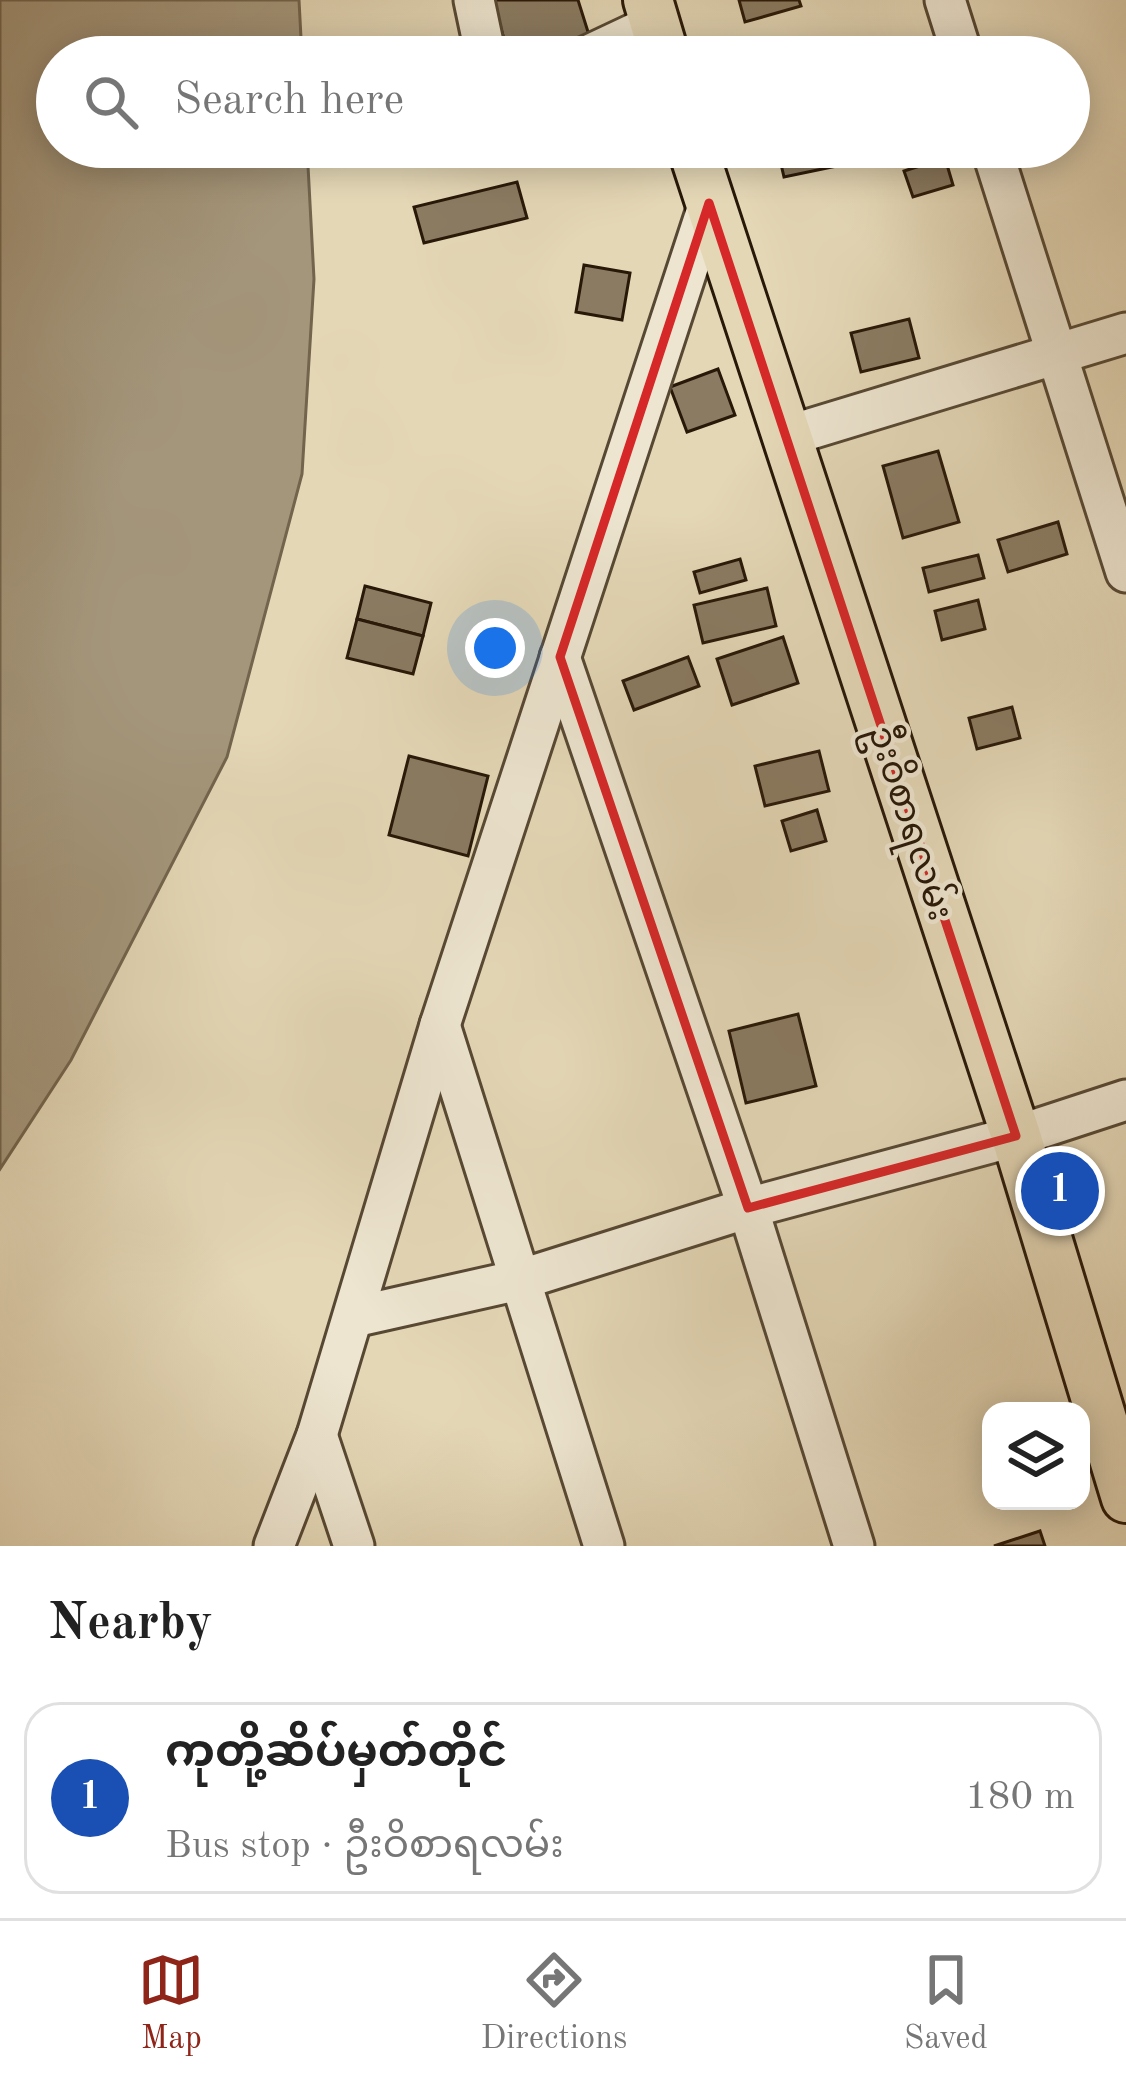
<!DOCTYPE html>
<meta charset="utf-8">
<style>
:root{--surface:#fff;--page:#f6f6f6;--text:#222;--muted:#767676;--line:#e0e0e0;--accent:#8f2418}
body{margin:0;font-family:"Old Standard TT","Noto Sans Myanmar",serif;background:var(--page);color:var(--text)}
.controls{position:absolute;right:36px;bottom:36px;display:grid;overflow:hidden;border-radius:24px;box-shadow:0 6px 30px #0003}
.controls button{width:108px;height:108px;display:grid;place-items:center;padding:0;border:0;border-bottom:3px solid var(--line);background:var(--surface);color:var(--text);font:60px sans-serif}
.you{position:absolute;left:495px;top:648px;width:42px;height:42px;margin:-30px;border:9px solid #fff;border-radius:50%;background:#1a73e8;box-shadow:0 0 0 18px #1a73e833}
.badge{display:grid;place-items:center;width:78px;height:78px;border-radius:50%;background:var(--accent);color:#fff;font-size:39px;font-weight:700}
.pin{position:absolute;translate:-50% -50%;border:6px solid #fff;box-shadow:0 3px 12px #0006}
.list{margin:0;padding:0;list-style:none}
h2{display:flex;justify-content:space-between;align-items:center;height:156px;margin:0;padding:0 48px;font-size:51px}
h2 small{font-size:39px;font-weight:400;color:var(--muted)}
.list li{display:grid;grid-template-columns:78px 1fr auto;gap:36px;align-items:center;box-sizing:border-box;height:192px;margin:0 24px 24px;padding:0 24px;border:3px solid var(--line);border-radius:36px}
.list b{display:block;font-size:45px;white-space:nowrap}
.list p{margin:0;font-size:39px;white-space:nowrap;color:var(--muted)}
.list em{font-size:39px;font-style:normal;color:var(--muted)}
.icon{flex:none;width:66px;height:66px;fill:none;stroke:currentColor;stroke-width:2;stroke-linecap:round;stroke-linejoin:round}
.map{position:relative;flex:none;width:1126px;height:1546px;overflow:hidden}
.search{position:absolute;background:var(--surface);box-shadow:0 6px 30px #0003;left:36px;right:36px;top:36px;height:132px;display:flex;align-items:center;gap:30px;box-sizing:border-box;padding:0 42px;border-radius:66px;color:var(--muted);font-size:45px}
.sheet{height:372px;background:var(--surface)}
nav{display:flex;justify-content:space-around;align-items:center;box-sizing:border-box;height:168px;border-top:3px solid var(--line);background:var(--surface);font-size:33px;color:var(--muted)}
nav a{display:grid;justify-items:center;gap:6px}
nav .on{color:var(--accent)}
.map>svg:first-child{display:block}
</style>
<div class="map">
<svg width="1126" height="1546" viewBox="0 0 1126 1546">
<rect width="100%" height="100%" fill="#e4d7b6"/>
<filter id="stains"><feTurbulence type="fractalNoise" baseFrequency=".00167" numOctaves="4"/><feColorMatrix values="0 0 0 0 .2 0 0 0 0 .09 0 0 0 0 .02 0 0 0 .5 -.17"/></filter>
<radialGradient id="worn" r=".72"><stop offset=".6" stop-color="#630" stop-opacity="0"/><stop offset="1" stop-color="#630" stop-opacity=".3"/></radialGradient>
<polygon fill="#a4967b" stroke="#72644d" stroke-width="3" points="0,0 299,0 302,57 57,57 57,147 307,147 314,279 302,474 227,757 71,1060 0,1169"/>
<g fill="#8a7b62" stroke="#281808" stroke-width="3">
<polygon points="493,0 578,0 589,35 509,57"/>
<polygon points="739,0 799,0 801,6 745,22"/>
<polygon points="777,147 847,147 851,163 784,177"/>
<polygon points="945,158 953,185 913,197 904,171"/>
<polygon points="517,182 527,218 424,243 414,207"/>
<polygon points="584,265 630,273 622,320 576,312"/>
<polygon points="909,319 919,358 861,372 851,333"/>
<polygon points="718,369 735,415 687,432 670,387"/>
<polygon points="938,451 959,522 903,538 883,466"/>
<polygon points="1058,522 1067,554 1008,572 998,540"/>
<polygon points="978,555 984,578 929,592 923,568"/>
<polygon points="740,559 746,580 700,593 694,572"/>
<polygon points="365,586 431,603 423,636 357,619"/>
<polygon points="767,588 776,626 703,643 694,605"/>
<polygon points="978,600 985,629 942,640 935,611"/>
<polygon points="357,619 423,636 413,674 347,658"/>
<polygon points="783,637 798,683 732,705 717,659"/>
<polygon points="688,657 699,686 634,710 623,681"/>
<polygon points="1012,707 1020,738 977,749 969,718"/>
<polygon points="819,751 829,791 765,806 755,766"/>
<polygon points="409,756 488,776 468,856 389,835"/>
<polygon points="817,810 826,841 791,851 782,821"/>
<polygon points="798,1014 816,1086 746,1103 729,1031"/>
<polygon points="1040,1531 1045,1546 994,1546"/>
</g>
<g fill="none" stroke-linecap="round" stroke-linejoin="round">
<defs>
<g id="minor">
<polyline points="474,0 486,57"/>
<polyline points="945,0 963,57"/>
<polyline points="585,57 655,24"/>
<polyline points="991,147 1126,572"/>
<polyline points="784,437 1126,333"/>
<polyline points="560,657 748,1208 854,1546"/>
<polyline points="440,1025 604,1546"/>
<polyline points="354,1317 519,1280 748,1208 1016,1136 1126,1100"/>
<polyline points="317,1435 354,1546"/>
<polyline points="274,1546 317,1435 440,1025 709,203"/>
</g>
<g id="major">
<polyline points="648,0 665,57"/>
<polyline points="692,147 1016,1136 1126,1498"/>
</g>
</defs>
<use href="#minor" stroke="#574834" stroke-width="45"/>
<use href="#major" stroke="#281808" stroke-width="54"/>
<use href="#minor" stroke="#ede5d0" stroke-width="39"/>
<use href="#major" stroke="#e4d7b6" stroke-width="48"/>
</g>
<path fill="none" stroke="#d62828" stroke-width="9" stroke-linejoin="round" d="M709 203 1016 1136 748 1208 560 657Z"/>
<g text-anchor="middle" stroke-width="9" stroke-linejoin="round" paint-order="stroke">
<g font-size="36" fill="#281808" stroke="#ede5d0">
<text transform="translate(912 822) rotate(72)" y="13">ဦးဝိစာရလမ်း</text>
</g>
</g>
<rect width="100%" height="100%" filter="url(#stains)"/>
<rect width="100%" height="100%" fill="url(#worn)"/>
</svg>
<div class="controls">
<button><svg class="icon" aria-label="layers" viewBox="0 0 24 24"><path d="M12 4l9 5-9 5-9-5zM3 14l9 5 9-5"/></svg></button>
</div>
<div class="you"></div>
<div class="pin badge" style="left:1060px;top:1191px;background:#1a4fb4">1</div>
<div class="search"><svg class="icon" aria-label="search" viewBox="0 0 24 24"><circle cx="10" cy="10" r="6"/><path d="M15 15l6 6"/></svg>Search here</div>
</div>
<section class="sheet">
<h2>Nearby<small></small></h2>
<ul class="list">
<li><span class="badge" style="background:#1a4fb4">1</span><div><b>ကုတို့ဆိပ်မှတ်တိုင်</b><p>Bus stop · ဦးဝိစာရလမ်း</p></div><em>180 m</em></li>
</ul>
</section>
<nav>
<a class="on"><svg class="icon" aria-label="map" viewBox="0 0 24 24"><path d="M3 6l6-2 6 2 6-2v14l-6 2-6-2-6 2zM9 4v14M15 6v14"/></svg>Map</a>
<a><svg class="icon" aria-label="directions" viewBox="0 0 24 24"><path d="M12 3l9 9-9 9-9-9zM9 14v-3h6M13 9l2 2-2 2"/></svg>Directions</a>
<a><svg class="icon" aria-label="saved" viewBox="0 0 24 24"><path d="M7 4h10v16l-5-4-5 4z"/></svg>Saved</a>
</nav>
